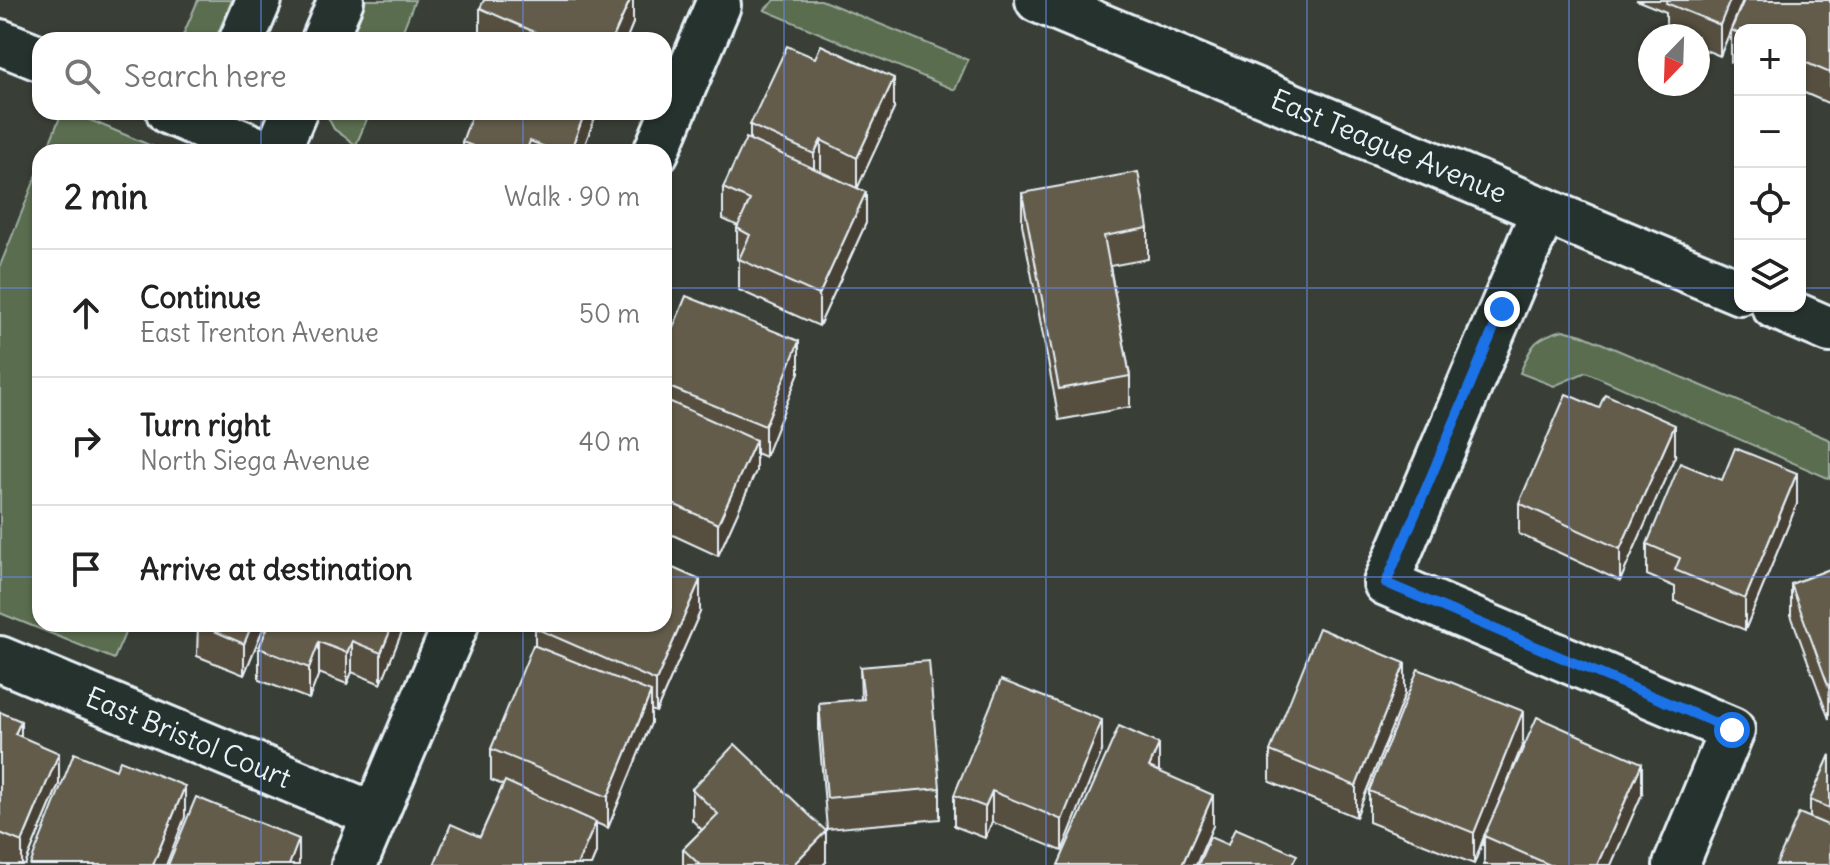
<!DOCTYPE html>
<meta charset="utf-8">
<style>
:root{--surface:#fff;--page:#f6f6f6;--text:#222;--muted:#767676;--line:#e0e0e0}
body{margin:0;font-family:Delius,sans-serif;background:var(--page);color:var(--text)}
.controls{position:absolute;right:24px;top:24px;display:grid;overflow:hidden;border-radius:16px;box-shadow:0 2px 6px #0004}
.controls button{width:72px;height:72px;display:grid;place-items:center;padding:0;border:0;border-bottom:2px solid var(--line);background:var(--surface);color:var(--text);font:40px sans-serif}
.compass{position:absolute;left:1638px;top:24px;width:72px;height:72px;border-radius:50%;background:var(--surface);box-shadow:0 2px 6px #0004;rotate:203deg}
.stop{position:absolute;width:24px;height:24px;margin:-18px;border:6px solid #1a73e8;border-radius:50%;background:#fff}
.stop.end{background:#1a73e8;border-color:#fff;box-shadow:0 2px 8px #0008}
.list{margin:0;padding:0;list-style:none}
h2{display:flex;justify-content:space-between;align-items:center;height:104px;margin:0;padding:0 32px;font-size:34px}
h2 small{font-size:26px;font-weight:400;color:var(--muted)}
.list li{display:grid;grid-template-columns:52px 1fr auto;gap:24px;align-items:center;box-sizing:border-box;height:128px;padding:0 32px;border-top:2px solid var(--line)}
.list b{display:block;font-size:30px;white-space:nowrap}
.list p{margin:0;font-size:26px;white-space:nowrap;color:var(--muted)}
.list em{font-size:26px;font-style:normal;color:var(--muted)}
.icon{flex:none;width:44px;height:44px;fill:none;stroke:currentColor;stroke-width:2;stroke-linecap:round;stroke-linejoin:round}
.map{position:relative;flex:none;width:1830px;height:865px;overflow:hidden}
.search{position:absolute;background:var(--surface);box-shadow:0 2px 6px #0004;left:32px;top:32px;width:640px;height:88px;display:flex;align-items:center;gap:20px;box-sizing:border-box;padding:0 28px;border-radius:24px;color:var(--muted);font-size:30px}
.panel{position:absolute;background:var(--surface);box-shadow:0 2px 6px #0004;left:32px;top:144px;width:640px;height:488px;border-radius:24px}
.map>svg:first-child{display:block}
</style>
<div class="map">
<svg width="1830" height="865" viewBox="0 0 1830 865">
<rect width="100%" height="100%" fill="#393f36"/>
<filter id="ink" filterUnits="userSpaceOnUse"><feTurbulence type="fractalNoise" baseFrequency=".0125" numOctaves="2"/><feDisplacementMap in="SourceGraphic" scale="16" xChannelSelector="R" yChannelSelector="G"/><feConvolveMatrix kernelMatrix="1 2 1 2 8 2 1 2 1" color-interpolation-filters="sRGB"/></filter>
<g filter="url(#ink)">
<g fill="#5a6d50" stroke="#a1afa4" stroke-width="2">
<polygon points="198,0 232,0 215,40 181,40"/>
<polygon points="366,0 415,0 399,40 350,40"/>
<polygon points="775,0 821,0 968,60 955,90 764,10"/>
<polygon points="62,112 71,112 166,152 46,152"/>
<polygon points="325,112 370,112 356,145 334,129"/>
<polygon points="40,167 40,624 129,624 114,659 0,613 0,266"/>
<path d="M1563 330 1582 335 1830 440V479L1586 372 1554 386 1520 373C1532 345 1533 338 1563 330Z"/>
</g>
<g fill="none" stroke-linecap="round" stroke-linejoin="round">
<defs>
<g id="minor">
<polyline points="242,40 259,0"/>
<polyline points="324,40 341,0"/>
<polyline points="0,42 40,58"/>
<polyline points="169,112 264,152"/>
<polyline points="277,152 294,112"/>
<polyline points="656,152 718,5"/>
<polyline points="1544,210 1386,583 1732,730 1676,865"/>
<path id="s1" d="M0 659 375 815"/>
<polyline points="354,865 456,624"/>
</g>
<g id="tertiary">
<path id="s2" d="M1038 0 1740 292"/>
<polyline points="1774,306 1830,330"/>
</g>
</defs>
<use href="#minor" stroke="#e8f1f8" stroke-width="50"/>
<use href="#tertiary" stroke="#e8f1f8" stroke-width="50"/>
<use href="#minor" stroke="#26332d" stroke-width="44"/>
<use href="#tertiary" stroke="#26332d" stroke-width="44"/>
</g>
<g fill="#564f41" stroke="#e8f1f8" stroke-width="2">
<polygon points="633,0 633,23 626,40 483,40 480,39 480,8"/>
<polygon points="1636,0 1743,0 1720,56 1698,47 1698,36 1671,36 1666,34 1666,12"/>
<polygon points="1830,0 1830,104 1800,91 1800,30 1740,30 1740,65 1731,62 1731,30"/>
<polygon points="894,109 857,188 866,223 819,326 739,290 739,261 737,259 737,228 738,226 723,219 723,188 750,140 750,125"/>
<polygon points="597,112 582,152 462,152 462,142"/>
<polygon points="1022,193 1148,228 1148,259 1110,266 1130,376 1130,407 1059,420 1022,224"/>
<polygon points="664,327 799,372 765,457 756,453 756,471 718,556 664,531"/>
<polygon points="1675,456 1620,581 1519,534 1519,503"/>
<polygon points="1722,480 1797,504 1745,630 1675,601 1675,587 1647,575 1647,544"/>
<polygon points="1830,569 1829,719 1791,615 1791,584"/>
<polygon points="700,612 656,712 651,710 651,723 608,828 596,823 596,853 591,865 434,865 480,837 503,785 491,780 491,749 535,646 535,628"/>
<polygon points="198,624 265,624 244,675 197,656"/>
<polygon points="269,624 405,624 381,684 352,672 347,684 319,673 309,699 259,680 259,648"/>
<polygon points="860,667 940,788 940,819 827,829 819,734 819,703 861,700"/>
<polygon points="1405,694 1356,817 1270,782 1270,751"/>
<polygon points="0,712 59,784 25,865 3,865 0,864"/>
<polygon points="1523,743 1497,808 1642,794 1611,865 1484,865 1484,839 1474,864 1369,822 1369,791"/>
<polygon points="1102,751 1062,851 992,822 985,838 954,826 954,795"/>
<polygon points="1830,755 1830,865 1810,818 1810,800"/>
<polygon points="692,789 826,862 823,865 683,865 683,849 702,830 692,820"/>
</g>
<g fill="#464035" stroke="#e8f1f8" stroke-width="2">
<polygon points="630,0 633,0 633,23 626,40 612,40"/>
<polygon points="1730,0 1743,0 1720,56 1720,25"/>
<polygon points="894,78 894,109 857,189 857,158"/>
<polygon points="585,112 597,112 582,152 570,152"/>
<polygon points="821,140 821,171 814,185 814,154"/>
<polygon points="866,192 866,223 819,326 819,295"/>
<polygon points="799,341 799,372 765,457 765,426"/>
<polygon points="1675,425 1675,456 1620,581 1620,549"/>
<polygon points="756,440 756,471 718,556 718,524"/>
<polygon points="1797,473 1797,504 1745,630 1745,599"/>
<polygon points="700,580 700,612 656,712 656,681"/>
<polygon points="252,624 265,624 244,675 244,644"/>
<polygon points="393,624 405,624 381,684 381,653"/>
<polygon points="352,641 352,672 347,684 347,653"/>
<polygon points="319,642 319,673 309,699 309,668"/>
<polygon points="1405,663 1405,694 1356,817 1356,786"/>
<polygon points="651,692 651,723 608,828 608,797"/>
<polygon points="1523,711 1523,743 1485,837 1484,836 1474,864 1474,833"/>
<polygon points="1102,720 1102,751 1062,851 1062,820"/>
<polygon points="21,721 21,752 15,734"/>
<polygon points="1159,744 1159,775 1149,767"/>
<polygon points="59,753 59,784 25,865 22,865 22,842"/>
<polygon points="1642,763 1642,794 1611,865 1597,865"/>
<polygon points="185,786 185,817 166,865 153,865"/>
<polygon points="992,791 992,822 985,838 985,807"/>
<polygon points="1213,795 1213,826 1196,865 1182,865"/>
<polygon points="596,822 596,853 591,865 577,865"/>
<polygon points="826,831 826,862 823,865 793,865"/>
<polygon points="299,839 299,865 289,865"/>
</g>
<g fill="#645c4c" stroke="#e8f1f8" stroke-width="2">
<polygon points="484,0 630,0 612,40 553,40 480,8"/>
<polygon points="1667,0 1730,0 1720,25 1666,3"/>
<polygon points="1744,0 1830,0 1830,73 1800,60 1800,30 1740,30 1740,34 1731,30"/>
<polygon points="821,45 894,78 857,158 821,140 814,154 750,125 787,46 815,58"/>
<polygon points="473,112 585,112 570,152 558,152 530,141 526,152 489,152 462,142"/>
<polygon points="746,138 866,192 819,295 739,259 750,235 737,228 750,200 723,188"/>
<polygon points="1138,172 1148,228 1104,236 1130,376 1059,389 1022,193"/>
<polygon points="686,296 799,341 765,426 664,385 664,327 665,325 673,328"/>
<polygon points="1566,394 1599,408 1605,394 1675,425 1620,549 1519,503"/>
<polygon points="664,399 756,440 718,524 664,500"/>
<polygon points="1735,448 1797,473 1745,599 1675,570 1680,558 1647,544 1680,463 1722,480"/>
<polygon points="664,564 700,580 656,681 535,628 537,624 664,624"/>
<polygon points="1830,569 1830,688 1829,688 1791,584"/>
<polygon points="198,624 252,624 244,644"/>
<polygon points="269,624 393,624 381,653 352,641 347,653 319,642 309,668 259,648"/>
<polygon points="1319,628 1405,663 1356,786 1270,751"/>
<polygon points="533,645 651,692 608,797 491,749"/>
<polygon points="929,661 940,788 827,798 819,703 864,699 860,667"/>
<polygon points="1418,669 1523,711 1474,833 1369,791"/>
<polygon points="1001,680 1102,720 1062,820 992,791 985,807 954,795"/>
<polygon points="0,712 21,721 15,734 59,753 22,842 0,833"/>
<polygon points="1537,717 1642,763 1597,865 1550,865 1484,836"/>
<polygon points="1119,726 1159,744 1149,767 1213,795 1182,865 1058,865"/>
<polygon points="735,744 826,831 793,865 700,865 683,849 718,814 692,789"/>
<polygon points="74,753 116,770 120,760 185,786 153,865 30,865"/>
<polygon points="1830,755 1830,808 1810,800"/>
<polygon points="505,781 596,822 577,865 434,865 451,824 480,837"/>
<polygon points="196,797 299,839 289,865 168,865"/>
<polygon points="1799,813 1830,826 1830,865 1776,865"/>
<polygon points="1235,828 1297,855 1292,865 1198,865 1210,837 1228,845"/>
</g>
</g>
<g fill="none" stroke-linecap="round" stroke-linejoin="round" filter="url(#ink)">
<polyline stroke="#1a73e8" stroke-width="10" points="1502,309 1386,583 1732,730"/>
</g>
<path fill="none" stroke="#6487e3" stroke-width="2" stroke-opacity="0.55" d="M261 0V40M523 0V40M784 0V865M1046 0V865M1307 0V865M1569 0V865M261 112V152M523 112V152M0 288H40M664 288H1740M1800 288H1830M0 577H40M664 577H1830M261 624V865M523 624V865"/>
<g text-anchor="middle" stroke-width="7" stroke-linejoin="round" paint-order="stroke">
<g font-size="28" fill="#e8f1f8" stroke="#26332d">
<text dy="10" stroke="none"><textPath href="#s2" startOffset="380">East Teague Avenue</textPath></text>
<text dy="10" stroke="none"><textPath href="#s1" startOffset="204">East Bristol Court</textPath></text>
</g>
</g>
</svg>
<div class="controls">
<button>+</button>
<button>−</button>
<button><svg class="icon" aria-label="locate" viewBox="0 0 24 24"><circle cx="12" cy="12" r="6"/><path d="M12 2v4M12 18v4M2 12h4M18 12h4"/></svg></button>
<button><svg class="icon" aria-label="layers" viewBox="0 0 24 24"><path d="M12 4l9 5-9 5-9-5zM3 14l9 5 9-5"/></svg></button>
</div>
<svg class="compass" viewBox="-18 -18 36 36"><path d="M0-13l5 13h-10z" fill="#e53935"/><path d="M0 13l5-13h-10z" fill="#767676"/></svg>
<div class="stop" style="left:1732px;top:730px"></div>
<div class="stop end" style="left:1502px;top:309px"></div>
<div class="search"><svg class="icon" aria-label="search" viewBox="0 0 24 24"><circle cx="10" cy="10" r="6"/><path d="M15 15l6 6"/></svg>Search here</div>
<section class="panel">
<h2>2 min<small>Walk · 90 m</small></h2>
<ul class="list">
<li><svg class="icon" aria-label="ahead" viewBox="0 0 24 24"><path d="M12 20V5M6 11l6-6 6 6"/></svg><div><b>Continue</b><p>East Trenton Avenue</p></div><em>50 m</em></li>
<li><svg class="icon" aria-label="right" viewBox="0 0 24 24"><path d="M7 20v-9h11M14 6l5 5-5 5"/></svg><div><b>Turn right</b><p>North Siega Avenue</p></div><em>40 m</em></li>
<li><svg class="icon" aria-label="arrive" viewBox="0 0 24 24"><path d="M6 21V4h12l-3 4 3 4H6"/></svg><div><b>Arrive at destination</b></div></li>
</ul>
</section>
</div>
